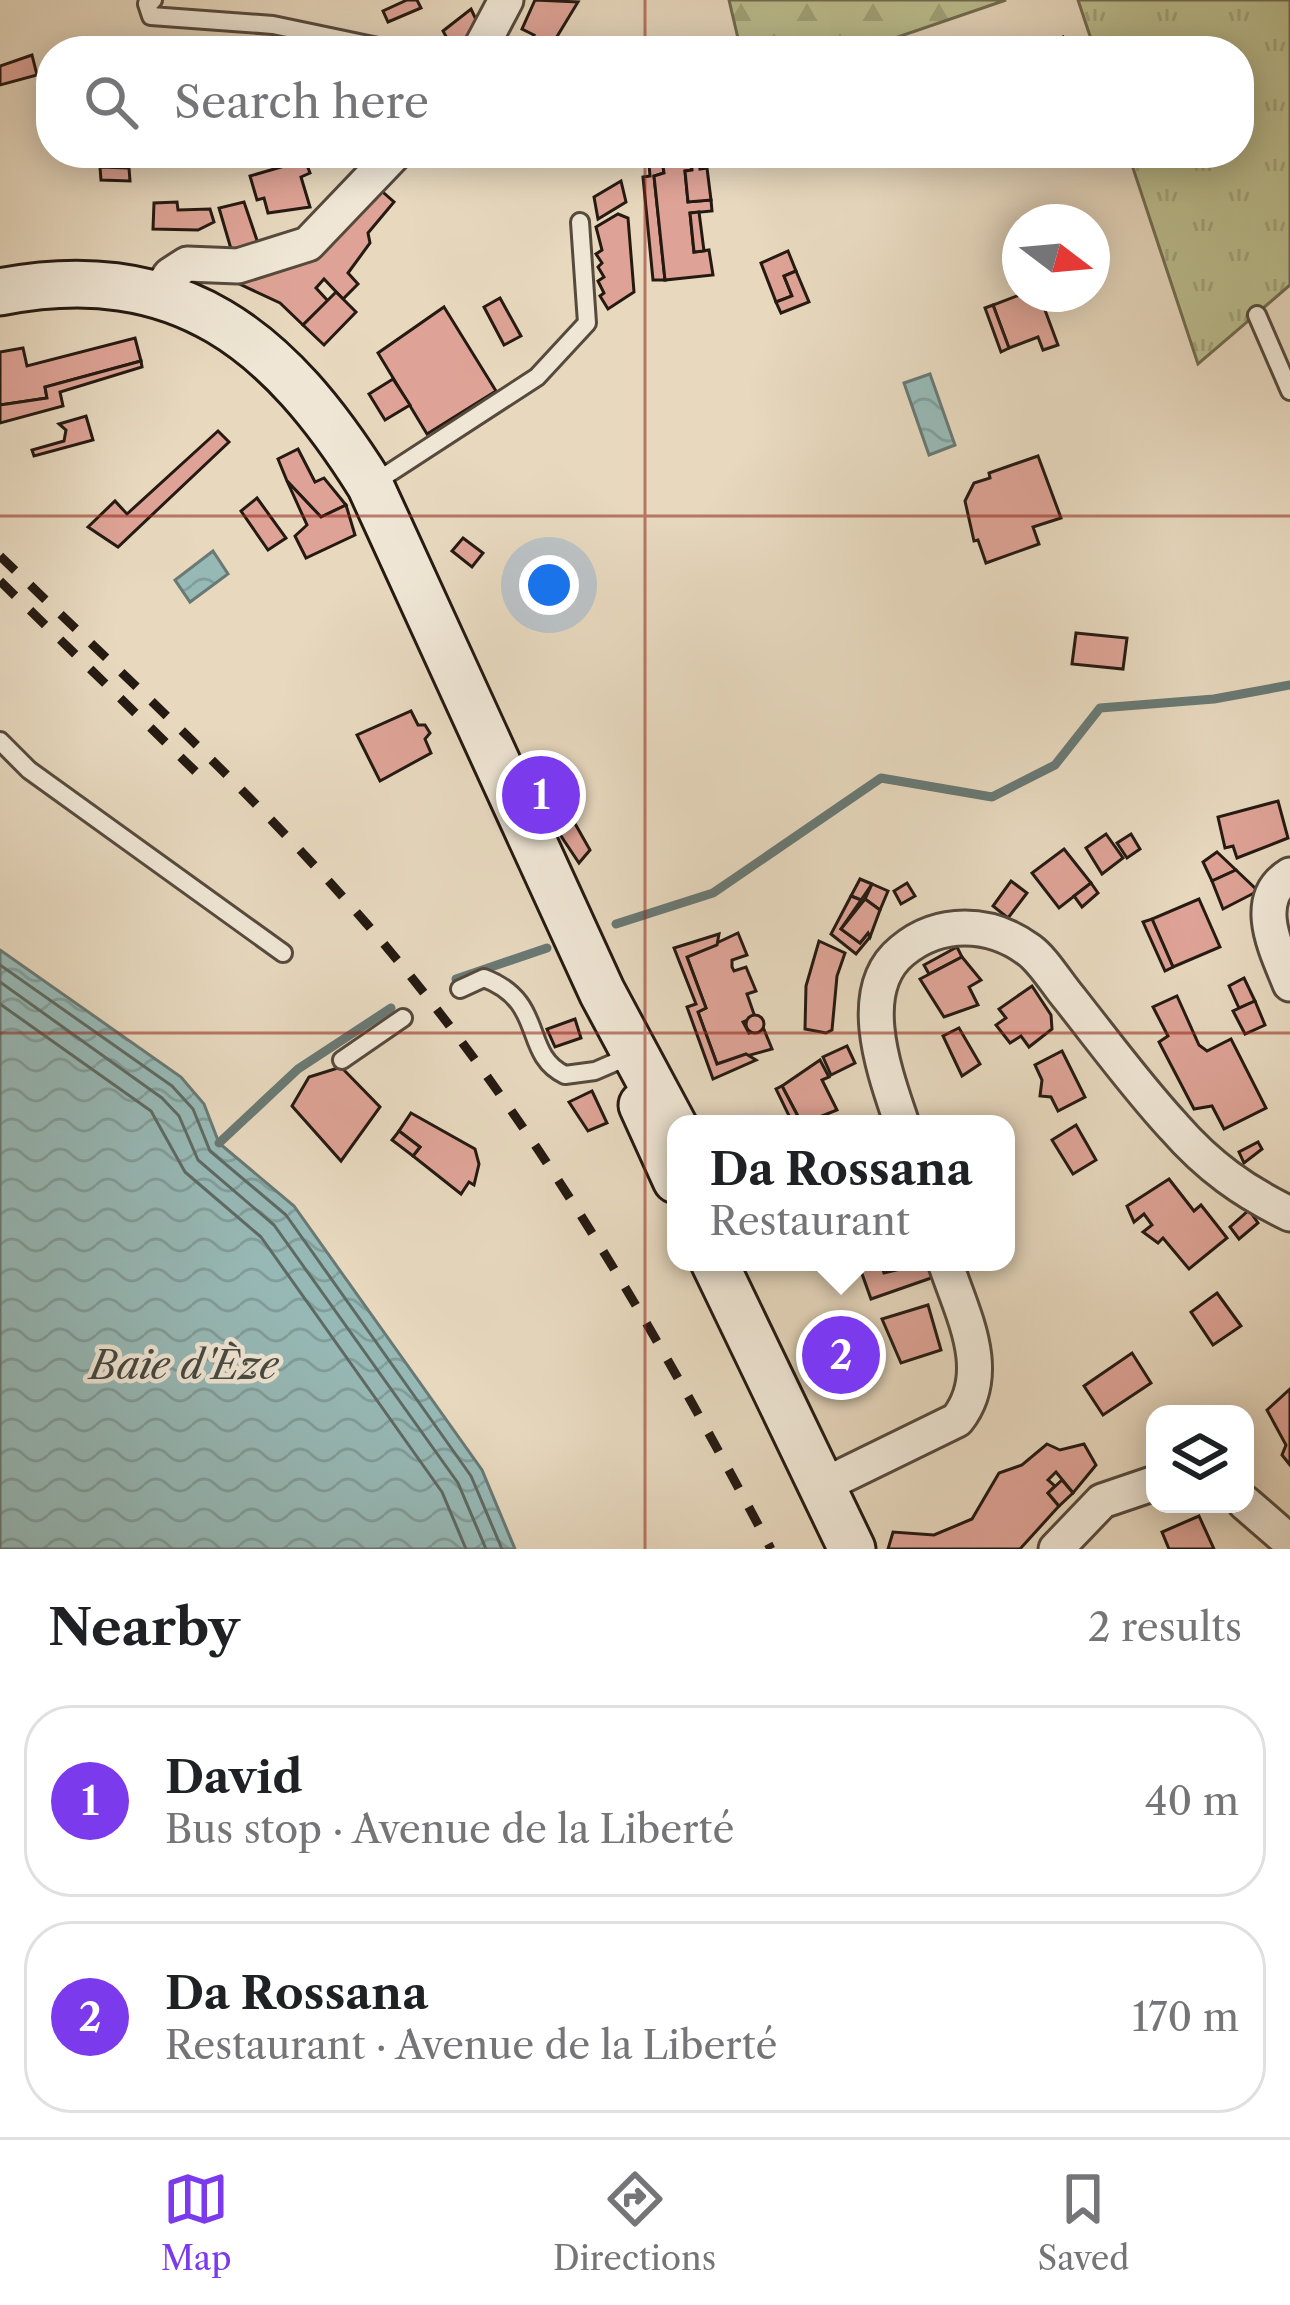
<!DOCTYPE html>
<meta charset="utf-8">
<style>
:root{--surface:#fff;--page:#f2f2f2;--text:#202124;--muted:#757577;--line:#e0e0e0;--accent:#7c3aed}
body{margin:0;font-family:"Libre Caslon Text",serif;background:var(--page);color:var(--text)}
.controls{position:absolute;right:36px;bottom:36px;display:grid;overflow:hidden;border-radius:24px;box-shadow:0 6px 30px #0003}
.controls button{width:108px;height:108px;display:grid;place-items:center;padding:0;border:0;border-bottom:3px solid var(--line);background:var(--surface);color:var(--text);font:60px sans-serif}
.compass{position:absolute;left:1002px;top:204px;width:108px;height:108px;border-radius:50%;background:var(--surface);box-shadow:0 6px 30px #0003;rotate:106deg}
.you{position:absolute;left:549px;top:585px;width:42px;height:42px;margin:-30px;border:9px solid #fff;border-radius:50%;background:#1a73e8;box-shadow:0 0 0 18px #1a73e833}
.badge{display:grid;place-items:center;width:78px;height:78px;border-radius:50%;background:var(--accent);color:#fff;font-size:39px;font-weight:700}
.pin{position:absolute;translate:-50% -50%;border:6px solid #fff;box-shadow:0 3px 12px #0006}
.popup{position:absolute;left:667px;top:1115px;width:348px;height:156px;box-sizing:border-box;display:grid;place-content:center;border-radius:24px;background:var(--surface);filter:drop-shadow(0 3px 9px #0005);font-size:39px;white-space:nowrap;color:var(--muted)}
.popup b{font-size:45px;color:var(--text)}
.popup::after{content:'';position:absolute;left:50%;top:100%;margin-left:-24px;border:24px solid transparent;border-top-color:var(--surface)}
.list{margin:0;padding:0;list-style:none}
h2{display:flex;justify-content:space-between;align-items:center;height:156px;margin:0;padding:0 48px;font-size:51px}
h2 small{font-size:39px;font-weight:400;color:var(--muted)}
.list li{display:grid;grid-template-columns:78px 1fr auto;gap:36px;align-items:center;box-sizing:border-box;height:192px;margin:0 24px 24px;padding:0 24px;border:3px solid var(--line);border-radius:48px}
.list b{display:block;font-size:45px;white-space:nowrap}
.list p{margin:0;font-size:39px;white-space:nowrap;color:var(--muted)}
.list em{font-size:39px;font-style:normal;color:var(--muted)}
.icon{flex:none;width:66px;height:66px;fill:none;stroke:currentColor;stroke-width:2;stroke-linecap:round;stroke-linejoin:round}
.map{position:relative;flex:none;width:1290px;height:1549px;overflow:hidden}
.search{position:absolute;background:var(--surface);box-shadow:0 6px 30px #0003;left:36px;right:36px;top:36px;height:132px;display:flex;align-items:center;gap:30px;box-sizing:border-box;padding:0 42px;border-radius:48px;color:var(--muted);font-size:45px}
.sheet{height:588px;background:var(--surface)}
nav{display:flex;justify-content:space-around;align-items:center;box-sizing:border-box;height:168px;border-top:3px solid var(--line);background:var(--surface);font-size:33px;color:var(--muted)}
nav a{display:grid;justify-items:center;gap:6px}
nav .on{color:var(--accent)}
.map>svg:first-child{display:block}
</style>
<div class="map">
<svg width="1290" height="1549" viewBox="0 0 1290 1549">
<defs>
<pattern id="grass-tufts" width="24" height="20" patternUnits="userSpaceOnUse" patternTransform="scale(3)"><rect width="24" height="20" fill="#bbbd8e"/><path d="M3 7l-1-3M5 7V3M7 7l1-3M15 17l-1-3M17 17v-4M19 17l1-3" fill="none" stroke="#a1a279"/></pattern>
<pattern id="forest-firs" width="22" height="20" patternUnits="userSpaceOnUse" patternTransform="scale(3)"><rect width="22" height="20" fill="#bbbd8e"/><path d="M5 1l3.5 6h-7zM16 11l3.5 6h-7z" fill="#a1a279"/></pattern>
<pattern id="water-waves" width="16" height="10" patternUnits="userSpaceOnUse" patternTransform="scale(3)"><rect width="16" height="10" fill="#97b9b6"/><path d="M0 5q4-4 8 0t8 0" fill="none" stroke="#829e9b"/></pattern>
</defs>
<rect width="100%" height="100%" fill="#e7d8be"/>
<filter id="stains"><feTurbulence type="fractalNoise" baseFrequency=".00167" numOctaves="4"/><feColorMatrix values="0 0 0 0 .2 0 0 0 0 .09 0 0 0 0 .02 0 0 0 .5 -.17"/></filter>
<radialGradient id="worn" r=".72"><stop offset=".6" stop-color="#630" stop-opacity="0"/><stop offset="1" stop-color="#630" stop-opacity=".3"/></radialGradient>
<polygon fill="url(#grass-tufts)" stroke="#706c50" stroke-width="3" points="1078,0 1290,0 1290,285 1198,364 1128,153 1239,153 1239,51 1095,51"/>
<polygon fill="url(#forest-firs)" stroke="#706c50" stroke-width="3" points="729,0 1006,0 857,51 741,51"/>
<g fill="url(#water-waves)" stroke="#697974" stroke-width="3">
<polygon points="930,374 955,445 929,455 904,383"/>
<polygon points="213,551 228,574 190,602 175,580"/>
<polygon points="0,950 181,1077 204,1104 219,1143 294,1206 482,1470 515,1549 0,1549"/>
</g>
<g fill="none" stroke-linecap="round" stroke-linejoin="round">
<g stroke="#5e6a64" stroke-width="3">
<polyline points="0,965 172,1086 193,1109 210,1151 286,1215 471,1476 502,1549"/>
<polyline points="0,982 162,1098 179,1116 198,1160 274,1225 458,1483 486,1549"/>
<polyline points="0,1004 151,1111 185,1172 261,1237 442,1492 466,1549"/>
</g>
<g stroke="#697974" stroke-width="9">
<polyline points="616,924 713,893 881,778 992,797 1055,765 1100,708 1214,699 1290,685"/>
<polyline points="456,979 547,948"/>
<polyline points="219,1143 298,1069 391,1008"/>
</g>
</g>
<g fill="#dea396" stroke="#251a12" stroke-width="3">
<polygon points="407,0 417,0 421,8 388,22 383,11"/>
<polygon points="535,0 578,2 550,48 531,40 534,35 522,29"/>
<polygon points="471,9 481,30 474,42 454,51 443,31"/>
<polygon points="1063,37 1069,51 1030,51"/>
<polygon points="32,55 37,75 0,85 0,66"/>
<polygon points="648,153 661,153 664,173 654,176 665,280 653,280 643,177 650,176"/>
<polygon points="661,153 691,153 692,170 685,171 688,202 711,200 712,211 690,213 694,252 709,250 713,275 665,280 654,176 664,173"/>
<polygon points="691,153 698,153 700,169 707,168 711,200 688,202 685,171 692,170"/>
<polygon points="305,160 310,173 301,177 310,207 268,213 264,198 257,200 250,176"/>
<polygon points="100,167 129,168 130,181 101,180"/>
<polygon points="621,181 626,202 598,219 594,197"/>
<polygon points="377,187 394,202 368,233 370,243 348,273 358,284 343,299 324,279 316,288 328,301 303,325 280,303 233,281 305,254 315,260"/>
<polygon points="177,202 178,210 210,209 214,222 198,230 153,229 154,203"/>
<polygon points="244,202 260,249 234,259 219,208"/>
<polygon points="699,212 704,251 694,252 690,213"/>
<polygon points="618,214 628,218 634,292 608,309 600,296 604,293 598,281 604,277 598,267 602,263 596,254 602,250 596,227"/>
<polygon points="788,251 796,271 784,276 792,296 776,302 761,263"/>
<polygon points="796,271 809,302 781,313 776,302 792,296 784,276"/>
<polygon points="336,292 356,312 324,345 303,325"/>
<polygon points="1022,294 1039,294 1058,345 1043,350 1038,337 1009,348 993,305"/>
<polygon points="500,298 521,336 504,345 484,307"/>
<polygon points="993,305 1009,348 1001,352 985,308"/>
<polygon points="444,307 496,391 427,434 378,353"/>
<polygon points="135,338 141,361 45,387 47,398 0,405 0,352 23,348 27,366"/>
<polygon points="141,361 142,367 60,392 63,406 0,423 0,405 47,398 45,387"/>
<polygon points="393,379 410,405 385,420 369,394"/>
<polygon points="86,416 93,440 34,456 32,450 64,441 66,430 59,424"/>
<polygon points="218,431 229,442 118,547 88,527 115,501 127,514"/>
<polygon points="298,449 315,482 324,478 346,505 321,517 287,481 278,459"/>
<polygon points="1038,456 1061,518 1033,527 1039,544 986,563 978,540 974,541 965,501 974,483 990,478 989,473"/>
<polygon points="287,481 321,517 346,505 355,535 306,558 295,536 307,525"/>
<polygon points="257,498 286,538 268,550 241,511"/>
<polygon points="463,538 483,553 472,567 452,551"/>
<polygon points="1076,633 1127,638 1123,669 1072,664"/>
<polygon points="411,711 418,725 425,725 430,733 425,739 431,753 380,781 357,735"/>
<polygon points="1278,801 1288,838 1237,858 1233,846 1225,848 1218,817"/>
<polygon points="569,813 590,850 579,863 561,836 559,817"/>
<polygon points="1106,834 1123,858 1102,874 1086,848"/>
<polygon points="1131,834 1140,849 1127,858 1117,843"/>
<polygon points="1064,849 1091,883 1059,908 1032,873"/>
<polygon points="1217,852 1236,870 1212,881 1203,862"/>
<polygon points="1236,870 1258,891 1223,909 1212,881"/>
<polygon points="860,879 872,884 861,900 851,896"/>
<polygon points="1011,881 1027,893 1008,918 993,906"/>
<polygon points="907,883 915,896 901,904 894,891"/>
<polygon points="1091,883 1098,893 1082,907 1074,896"/>
<polygon points="872,884 888,891 880,910 865,899"/>
<polygon points="851,896 861,900 841,929 860,943 868,933 870,937 856,954 831,934"/>
<polygon points="865,899 880,910 870,937 868,933 860,943 841,929"/>
<polygon points="1199,899 1220,947 1173,967 1152,919"/>
<polygon points="1152,919 1173,967 1165,971 1143,922"/>
<polygon points="738,933 747,955 732,960 732,967 734,971 746,967 756,991 747,994 755,1017 743,1022 749,1033 763,1027 772,1049 717,1064 698,1012 706,1008 687,957"/>
<polygon points="719,934 717,945 687,957 706,1008 698,1012 717,1064 746,1054 756,1060 713,1079 687,1007 696,1004 674,948"/>
<polygon points="819,941 845,953 837,976 832,1030 826,1033 805,1029 806,986"/>
<polygon points="957,947 962,957 929,974 924,965"/>
<polygon points="962,957 981,980 969,987 978,1005 944,1017 920,979"/>
<polygon points="1244,978 1255,1001 1239,1008 1229,986"/>
<polygon points="1032,986 1051,1015 1052,1029 1029,1047 1021,1036 1010,1043 996,1025 1006,1018 999,1009"/>
<polygon points="1177,996 1199,1045 1207,1051 1231,1039 1266,1108 1224,1129 1212,1106 1194,1109 1159,1042 1168,1036 1153,1007"/>
<polygon points="1255,1001 1265,1025 1245,1034 1233,1011"/>
<circle cx="755" cy="1024" r="9"/>
<polygon points="575,1019 581,1038 555,1047 547,1029"/>
<polygon points="959,1028 980,1064 962,1076 943,1036"/>
<polygon points="847,1046 855,1063 831,1075 823,1057"/>
<polygon points="1062,1051 1085,1097 1058,1111 1051,1097 1040,1096 1042,1080 1035,1065"/>
<polygon points="820,1060 829,1077 822,1080 837,1110 802,1124 782,1086"/>
<polygon points="341,1067 380,1107 341,1161 292,1106 309,1077"/>
<polygon points="782,1086 802,1124 793,1124 776,1089"/>
<polygon points="592,1091 607,1123 588,1131 569,1102"/>
<polygon points="411,1113 475,1149 479,1164 474,1185 469,1182 461,1194 413,1156 420,1147 399,1131"/>
<polygon points="1076,1125 1096,1160 1073,1174 1052,1140"/>
<polygon points="399,1131 420,1147 413,1156 392,1140"/>
<polygon points="1258,1142 1262,1149 1244,1163 1239,1152"/>
<polygon points="1169,1179 1194,1211 1201,1205 1227,1238 1189,1269 1163,1238 1158,1243 1143,1232 1152,1225 1144,1214 1134,1222 1127,1206"/>
<polygon points="1249,1210 1258,1223 1239,1239 1230,1227"/>
<polygon points="929,1262 934,1277 871,1299 861,1271 881,1263 884,1273"/>
<polygon points="1217,1293 1241,1326 1213,1345 1191,1312"/>
<polygon points="928,1305 941,1350 901,1363 882,1319"/>
<polygon points="853,1318 876,1366 844,1391 832,1385 812,1337"/>
<polygon points="1132,1353 1151,1383 1103,1415 1084,1386"/>
<polygon points="1290,1389 1290,1465 1282,1455 1286,1445 1267,1410"/>
<polygon points="1047,1444 1060,1450 1084,1444 1096,1465 1073,1493 1056,1472 1048,1480 1055,1486 1048,1493 1059,1506 1020,1549 888,1549 893,1532 934,1535 972,1519 999,1473 1022,1465"/>
<polygon points="1062,1480 1073,1493 1059,1506 1048,1493"/>
<polygon points="1199,1516 1214,1549 1169,1549 1162,1532"/>
</g>
<g fill="none" stroke-linecap="round" stroke-linejoin="round">
<defs>
<g id="lane">
<polyline points="153,0 147,4 151,16 273,25 397,51"/>
<polyline points="1257,315 1290,391"/>
<polyline points="371,485 537,377 587,323 580,222"/>
<polyline points="0,741 29,770 283,953"/>
<path d="M460 989 484 978C547 1002 521 1054 565 1075L595 1071 625 1058"/>
<polyline points="342,1060 403,1018"/>
</g>
<g id="street">
<polyline points="479,51 506,0"/>
<polyline points="158,294 170,275 187,264 238,266 308,244 395,153"/>
<path d="M1290 875C1250 900 1277 951 1290 984"/>
<path d="M902 1124C886 1076 853 991 902 951 939 920 990 921 1029 950 1044 961 1057 984 1070 999 1104 1042 1137 1087 1174 1127 1208 1166 1244 1192 1290 1214"/>
<path d="M824 1485 957 1420C995 1372 962 1314 945 1262"/>
<polyline points="1245,1503 1290,1542"/>
<polyline points="1056,1549 1102,1501 1155,1483"/>
</g>
<g id="secondary">
<path d="M0 292C180 257 280 341 370 485L602 992 676 1130"/>
<polyline points="642,1105 676,1180"/>
<polyline points="714,1262 852,1549"/>
</g>
</defs>
<use href="#lane" stroke="#564a3d" stroke-width="22"/>
<use href="#street" stroke="#564a3d" stroke-width="39"/>
<use href="#secondary" stroke="#251a12" stroke-width="51"/>
<use href="#lane" stroke="#efe6d5" stroke-width="16"/>
<use href="#street" stroke="#efe6d5" stroke-width="33"/>
<use href="#secondary" stroke="#efe6d5" stroke-width="45"/>
<g stroke="#251a12" stroke-width="9" stroke-dasharray="21 21" stroke-linecap="butt">
<path d="M0 556C124 676 253 793 366 923 530 1112 655 1329 771 1549"/>
<polyline points="0,581 198,774"/>
</g>
</g>
<path fill="none" stroke="#8f2418" stroke-width="3" stroke-opacity="0.55" d="M645 0V51M645 153V1549M0 516H1290M0 1033H1290"/>
<g text-anchor="middle" stroke-width="9" stroke-linejoin="round" paint-order="stroke">
<g font-size="39" font-style="italic" fill="#474a43" stroke="#efe6d5">
<text x="184" y="1379">Baie d'Èze</text>
</g>
</g>
<rect width="100%" height="100%" filter="url(#stains)"/>
<rect width="100%" height="100%" fill="url(#worn)"/>
</svg>
<div class="controls">
<button><svg class="icon" aria-label="layers" viewBox="0 0 24 24"><path d="M12 4l9 5-9 5-9-5zM3 14l9 5 9-5"/></svg></button>
</div>
<svg class="compass" viewBox="-18 -18 36 36"><path d="M0-13l5 13h-10z" fill="#e53935"/><path d="M0 13l5-13h-10z" fill="#757577"/></svg>
<div class="you"></div>
<div class="pin badge" style="left:541px;top:795px">1</div>
<div class="pin badge" style="left:841px;top:1355px">2</div>
<div class="popup"><b>Da Rossana</b>Restaurant</div>
<div class="search"><svg class="icon" aria-label="search" viewBox="0 0 24 24"><circle cx="10" cy="10" r="6"/><path d="M15 15l6 6"/></svg>Search here</div>
</div>
<section class="sheet">
<h2>Nearby<small>2 results</small></h2>
<ul class="list">
<li><span class="badge">1</span><div><b>David</b><p>Bus stop · Avenue de la Liberté</p></div><em>40 m</em></li>
<li><span class="badge">2</span><div><b>Da Rossana</b><p>Restaurant · Avenue de la Liberté</p></div><em>170 m</em></li>
</ul>
</section>
<nav>
<a class="on"><svg class="icon" aria-label="map" viewBox="0 0 24 24"><path d="M3 6l6-2 6 2 6-2v14l-6 2-6-2-6 2zM9 4v14M15 6v14"/></svg>Map</a>
<a><svg class="icon" aria-label="directions" viewBox="0 0 24 24"><path d="M12 3l9 9-9 9-9-9zM9 14v-3h6M13 9l2 2-2 2"/></svg>Directions</a>
<a><svg class="icon" aria-label="saved" viewBox="0 0 24 24"><path d="M7 4h10v16l-5-4-5 4z"/></svg>Saved</a>
</nav>
